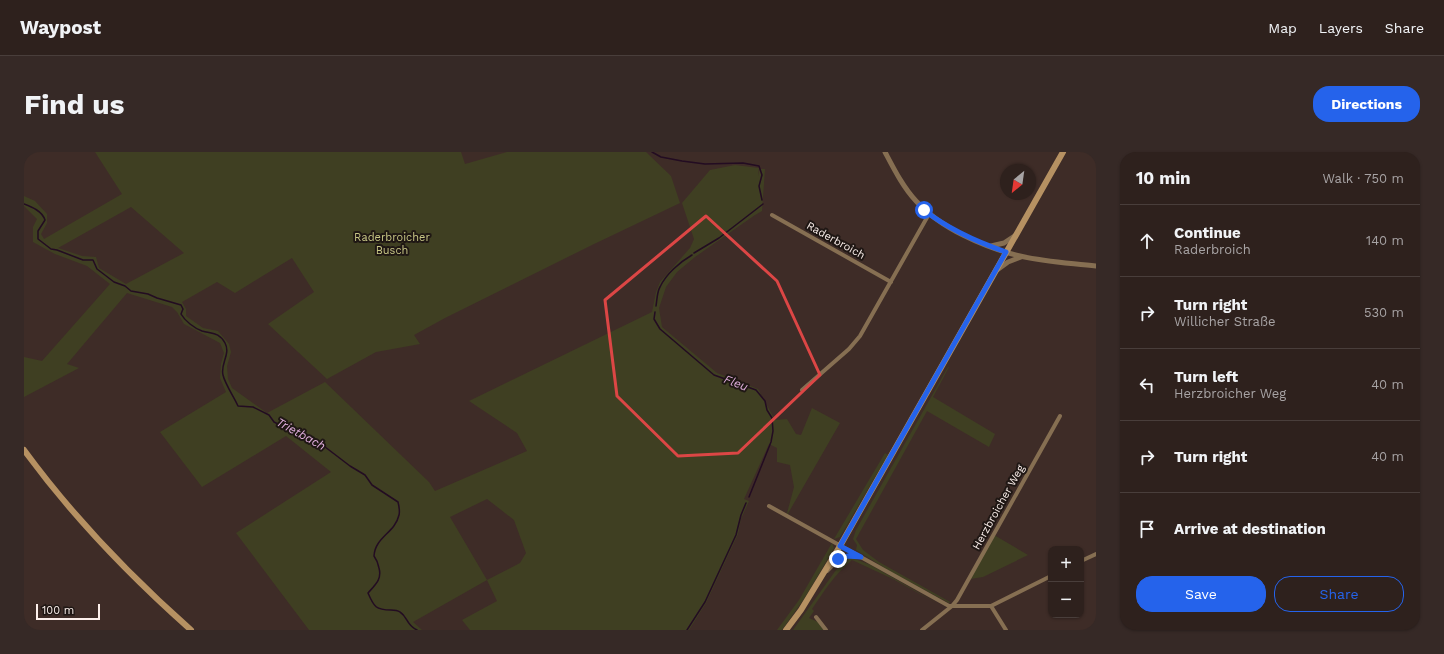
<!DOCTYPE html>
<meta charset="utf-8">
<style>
:root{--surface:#2e211d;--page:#362926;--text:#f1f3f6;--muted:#a7a3a4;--line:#493e3b;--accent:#2563eb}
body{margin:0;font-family:"Work Sans",sans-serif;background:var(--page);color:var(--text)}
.controls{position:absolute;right:12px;bottom:12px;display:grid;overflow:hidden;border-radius:8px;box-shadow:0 1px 3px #0004}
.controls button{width:36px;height:36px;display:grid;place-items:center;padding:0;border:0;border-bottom:1px solid var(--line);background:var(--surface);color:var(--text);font:20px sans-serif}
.compass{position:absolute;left:976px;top:12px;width:36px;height:36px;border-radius:50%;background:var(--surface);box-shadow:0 1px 3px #0004;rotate:209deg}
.scale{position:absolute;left:12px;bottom:10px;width:64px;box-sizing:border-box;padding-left:4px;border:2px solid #fcf0ec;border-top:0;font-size:11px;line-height:14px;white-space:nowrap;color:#fcf0ec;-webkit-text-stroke:3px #1f1714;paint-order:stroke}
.stop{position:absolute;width:12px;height:12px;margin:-9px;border:3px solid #2563eb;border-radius:50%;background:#fff}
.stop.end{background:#2563eb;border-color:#fff;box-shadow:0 1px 4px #0008}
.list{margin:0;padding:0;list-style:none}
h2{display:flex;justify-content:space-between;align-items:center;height:52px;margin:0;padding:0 16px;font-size:17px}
h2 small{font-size:13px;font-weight:400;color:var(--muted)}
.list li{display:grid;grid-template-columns:26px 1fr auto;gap:12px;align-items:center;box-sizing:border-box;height:72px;padding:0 16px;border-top:1px solid var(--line)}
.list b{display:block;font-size:15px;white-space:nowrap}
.list p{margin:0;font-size:13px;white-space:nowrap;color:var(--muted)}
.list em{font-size:13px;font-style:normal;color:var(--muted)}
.actions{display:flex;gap:8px;padding:12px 16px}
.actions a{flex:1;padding:9px 0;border:1px solid var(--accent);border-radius:16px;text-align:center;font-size:14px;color:var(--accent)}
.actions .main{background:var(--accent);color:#fff}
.icon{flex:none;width:22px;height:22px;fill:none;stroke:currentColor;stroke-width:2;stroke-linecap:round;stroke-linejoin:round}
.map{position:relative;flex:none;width:1072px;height:478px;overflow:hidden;border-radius:16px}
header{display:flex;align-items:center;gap:24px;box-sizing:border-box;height:56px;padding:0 20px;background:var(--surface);border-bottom:1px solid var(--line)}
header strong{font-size:19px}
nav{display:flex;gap:22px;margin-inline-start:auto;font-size:14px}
.intro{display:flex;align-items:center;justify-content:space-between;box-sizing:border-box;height:96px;padding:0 24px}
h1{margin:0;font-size:28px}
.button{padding:10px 18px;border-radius:16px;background:var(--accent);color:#fff;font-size:14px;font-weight:700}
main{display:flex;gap:24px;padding:0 24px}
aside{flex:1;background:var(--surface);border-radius:16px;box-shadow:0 1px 3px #0004}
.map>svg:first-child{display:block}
</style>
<header>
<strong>Waypost</strong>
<nav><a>Map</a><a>Layers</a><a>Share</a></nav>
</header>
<div class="intro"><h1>Find us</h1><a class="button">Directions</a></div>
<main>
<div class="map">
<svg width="1072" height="478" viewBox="0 0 1072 478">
<rect width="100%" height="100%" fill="#3e2c27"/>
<g fill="#3f3f22" fill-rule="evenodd">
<path d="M71 0H437L441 12 483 0H622L647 24 656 51 568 93 421 166 390 183 396 192 352 200 303 227 244 172 290 140 268 106 211 141 193 130 158 150 162 157V164L179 176 194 179 205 192 207 200 203 214 204 227 208 236 243 261 301 230 405 330 411 339 503 299 493 281 445 249 628 160 632 140 636 130 666 96 670 87 658 51 686 18 711 13 735 16 734 24 736 17H741L738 59 731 63 671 105 653 120 642 135 635 156 638 175 693 221 734 237 751 268 763 267 772 282 777 283 788 256 816 271 762 365 770 335 766 313 753 310V296L745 292 720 347 725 349 717 367 714 382 682 451 665 478H446L438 468 473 449 463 428 389 470 398 478H285L212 381 307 320 262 284 178 335 136 280 202 240 196 226 197 212 200 201 196 191 160 172 153 160 148 155 103 141 43 212 55 216 0 245V205L18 209 86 132 63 114 31 102 9 90V75L13 67 0 54V44L11 49 23 62V71L17 82 20 87 98 42ZM107 55 160 101 102 132 75 116 72 105 58 104 34 96ZM463 347 490 368 502 401 496 411 463 428 426 365Z"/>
<polygon points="924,215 925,215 909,245 971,282 965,295 903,259 832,387 839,398 855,410 926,450 925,451 867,420 832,398 833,393 829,387 832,378"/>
<polygon points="861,301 864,303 816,385 810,387"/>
<polygon points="970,383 1004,403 959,425 946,427"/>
<polygon points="808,391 810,396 808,400 780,447 758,478 753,478 775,448"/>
<path d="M826 405 847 413 916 453 869 427 828 408C810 423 801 438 788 457L790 459 785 466 794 470 800 478H769L812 418Z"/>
</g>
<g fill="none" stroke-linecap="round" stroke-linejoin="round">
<g stroke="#230c22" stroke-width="1.5">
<polyline points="628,0 637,5 658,9 681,12 719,11 735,14 738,23 735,34 738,48"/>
<path d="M0 52C8 55 18 59 21 68L14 79V87L27 97 33 98 59 108H69L73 117 90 130 101 134 107 139 124 142 133 146 157 153 159 157 157 162C161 169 170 176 178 179 188 182 195 180 201 191 207 202 196 212 199 223 201 232 210 245 214 254L229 255 245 263 250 270 256 273 263 274 288 285 326 314 341 323 348 333 374 350C375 354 376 359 375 363 371 381 351 385 350 404 353 408 354 411 355 416 358 427 352 432 344 441 350 455 352 458 367 458 371 458 373 458 376 460 384 465 382 473 393 478"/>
<polyline points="670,101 695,86 739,52"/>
<path d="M632 154C633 148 633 140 636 135 642 122 656 110 668 103"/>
<polyline points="631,160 630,167 636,177 690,223 732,238 741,249 743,258 748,266 749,279 747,290 725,345"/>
<polyline points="663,478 681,450 712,383 717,363 722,351"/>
</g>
<g stroke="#866f52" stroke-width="4">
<polyline points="748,63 867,130"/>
<polyline points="778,238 825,197 836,184 905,62"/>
<polyline points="745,354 925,454 967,454 1027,424"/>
<polyline points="1057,409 1072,402"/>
<path d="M803 419C815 407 817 402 835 405"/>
<polyline points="967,454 982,478"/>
<polyline points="792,465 802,478"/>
<polyline points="898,478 928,454 933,448 1036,264"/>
</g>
<g stroke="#866f52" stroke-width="5">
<path d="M861 0C870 17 879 35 892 49 916 76 961 96 996 104 1021 110 1047 111 1072 114"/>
<polyline points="967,94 980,91 992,83"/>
<polyline points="973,118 984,110 997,105"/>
</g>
<g stroke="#b69162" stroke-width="6">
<path d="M0 298C49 365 105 423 167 478"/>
<polyline points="762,478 777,458 816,394 1039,0"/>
</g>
</g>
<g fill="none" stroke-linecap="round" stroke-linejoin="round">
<path stroke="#2563eb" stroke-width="5" d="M814 407 824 404 837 405 816 394 982 100C953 90 924 77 900 58"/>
</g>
<path fill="none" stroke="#dc4645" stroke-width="3" stroke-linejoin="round" d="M682 64 753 129 796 223 714 301 654 304 593 244 581 148Z"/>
<g text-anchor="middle" stroke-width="4" stroke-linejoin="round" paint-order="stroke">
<g font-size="11" fill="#c8c786" stroke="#1f1714">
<text x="368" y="89">Raderbroicher<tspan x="368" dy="13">Busch</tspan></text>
</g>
<g font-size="11" fill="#fcf0ec" stroke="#1f1714">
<text transform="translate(812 88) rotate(29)" y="4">Raderbroich</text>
<text transform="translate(974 355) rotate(-61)" y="4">Herzbroicher Weg</text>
</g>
<g font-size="12" font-style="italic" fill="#dfaddc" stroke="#1f1714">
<text transform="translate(712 231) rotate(21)" y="4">Fleu</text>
<text transform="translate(277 282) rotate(29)" y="4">Trietbach</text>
</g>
</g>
</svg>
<div class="controls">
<button>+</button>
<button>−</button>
</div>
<svg class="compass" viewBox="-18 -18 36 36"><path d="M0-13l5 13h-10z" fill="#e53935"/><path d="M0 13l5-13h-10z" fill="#a7a3a4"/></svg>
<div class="scale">100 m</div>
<div class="stop" style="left:900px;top:58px"></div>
<div class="stop end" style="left:814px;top:407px"></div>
</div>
<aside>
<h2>10 min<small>Walk · 750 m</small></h2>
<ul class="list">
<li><svg class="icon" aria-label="ahead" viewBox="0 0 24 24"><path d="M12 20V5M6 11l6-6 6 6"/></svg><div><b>Continue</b><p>Raderbroich</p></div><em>140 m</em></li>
<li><svg class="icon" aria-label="right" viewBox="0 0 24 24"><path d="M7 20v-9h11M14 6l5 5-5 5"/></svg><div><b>Turn right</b><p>Willicher Straße</p></div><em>530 m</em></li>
<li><svg class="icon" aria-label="left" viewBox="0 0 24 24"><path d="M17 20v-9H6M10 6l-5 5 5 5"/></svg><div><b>Turn left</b><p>Herzbroicher Weg</p></div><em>40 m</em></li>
<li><svg class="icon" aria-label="right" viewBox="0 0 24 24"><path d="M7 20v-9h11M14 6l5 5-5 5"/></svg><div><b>Turn right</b></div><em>40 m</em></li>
<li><svg class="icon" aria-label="arrive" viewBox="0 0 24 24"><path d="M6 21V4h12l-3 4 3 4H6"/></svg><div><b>Arrive at destination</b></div></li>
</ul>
<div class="actions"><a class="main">Save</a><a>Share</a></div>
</aside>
</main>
